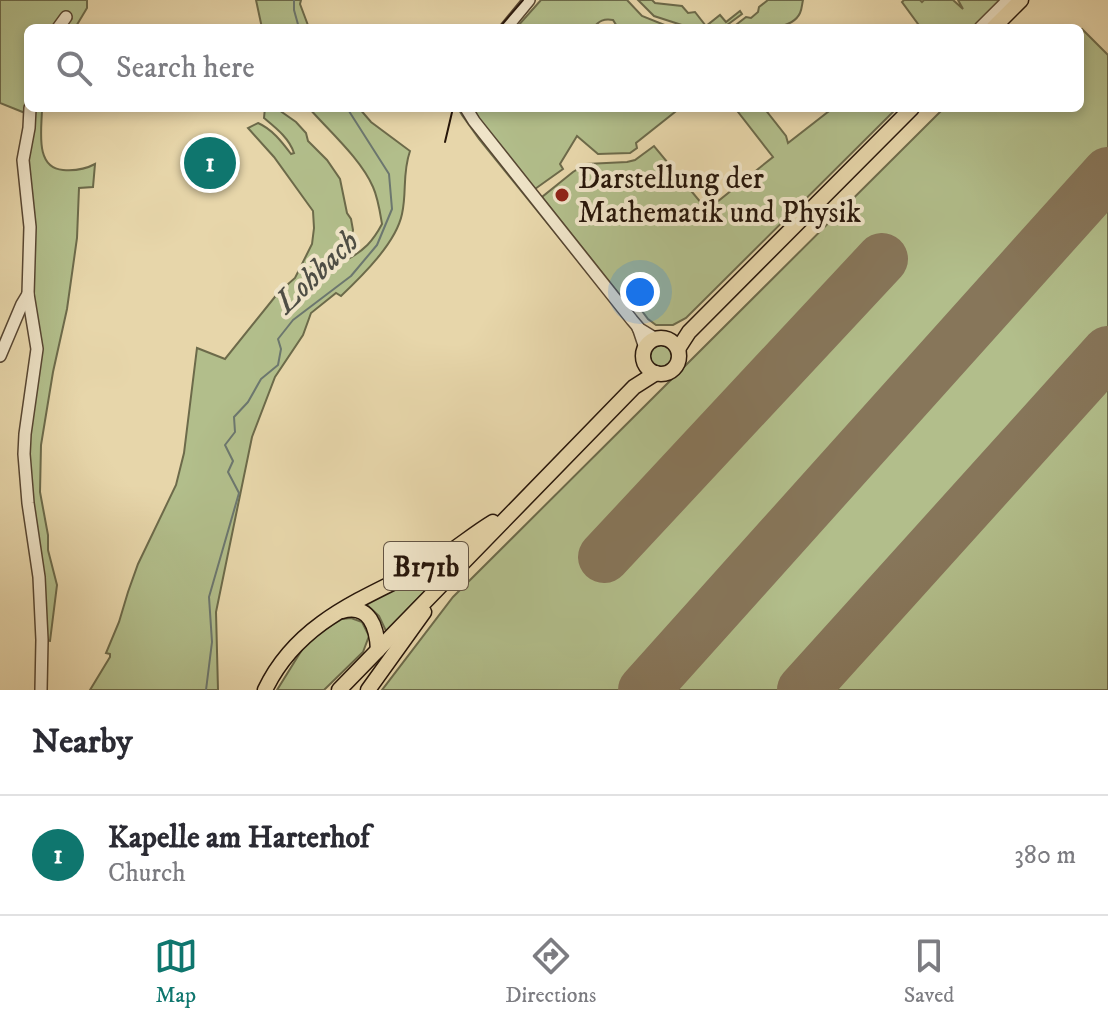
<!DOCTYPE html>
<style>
:root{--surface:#fff;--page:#f2f2f3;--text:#2b2b33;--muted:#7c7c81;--line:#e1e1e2;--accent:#0f766e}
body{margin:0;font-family:"IM FELL DW Pica",serif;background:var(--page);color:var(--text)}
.you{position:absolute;left:640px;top:292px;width:28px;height:28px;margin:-20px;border:6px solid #fff;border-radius:50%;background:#1a73e8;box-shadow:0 0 0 12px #1a73e833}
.badge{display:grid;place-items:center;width:52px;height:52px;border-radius:50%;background:var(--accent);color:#fff;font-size:26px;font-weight:700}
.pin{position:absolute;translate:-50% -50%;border:4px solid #fff;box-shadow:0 2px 8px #0006}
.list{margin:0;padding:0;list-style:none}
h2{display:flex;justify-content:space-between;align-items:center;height:104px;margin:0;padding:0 32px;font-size:34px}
h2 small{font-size:26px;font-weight:400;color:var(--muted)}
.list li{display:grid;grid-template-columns:52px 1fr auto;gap:24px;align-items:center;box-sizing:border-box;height:120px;padding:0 32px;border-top:2px solid var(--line)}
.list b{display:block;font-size:30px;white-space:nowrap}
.list p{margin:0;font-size:26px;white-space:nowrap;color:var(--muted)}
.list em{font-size:26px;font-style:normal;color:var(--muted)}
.icon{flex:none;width:44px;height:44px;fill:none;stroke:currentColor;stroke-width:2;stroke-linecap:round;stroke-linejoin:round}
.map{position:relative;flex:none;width:1108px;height:690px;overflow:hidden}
.search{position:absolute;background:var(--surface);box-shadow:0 4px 12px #0003;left:24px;right:24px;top:24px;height:88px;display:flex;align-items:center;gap:20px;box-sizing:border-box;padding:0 28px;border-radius:12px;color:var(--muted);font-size:30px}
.sheet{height:224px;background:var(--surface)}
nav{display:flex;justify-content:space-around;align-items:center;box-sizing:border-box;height:112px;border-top:2px solid var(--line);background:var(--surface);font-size:22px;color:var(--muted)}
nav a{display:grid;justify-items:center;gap:4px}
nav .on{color:var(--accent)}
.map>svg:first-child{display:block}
</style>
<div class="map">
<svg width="1108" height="690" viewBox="0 0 1108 690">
<rect width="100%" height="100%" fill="#e7d6aa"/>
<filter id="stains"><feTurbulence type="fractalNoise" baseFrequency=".0025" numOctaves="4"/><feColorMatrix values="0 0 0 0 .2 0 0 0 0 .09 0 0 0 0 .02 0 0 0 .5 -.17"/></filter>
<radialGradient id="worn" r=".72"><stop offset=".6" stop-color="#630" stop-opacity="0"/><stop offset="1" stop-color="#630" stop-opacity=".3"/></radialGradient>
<g fill="#b2be8b" stroke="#6c6a4a" stroke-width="2">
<path d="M0 0H87V8L75 28H28V108H42C42 128 34 168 63 170 75 171 84 170 95 164L93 187 79 188 77 238 67 309 53 372 41 445 40 492 48 535V550L57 585 50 641 42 640 25 476 37 349 23 160 30 115 0 103Z"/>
<polygon points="256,0 301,0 300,4 309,28 262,28"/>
<path d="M541 0H627L642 16 672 28H618L613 20C604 18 599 21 593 28H516Z"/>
<polygon points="638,0 652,0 655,3 682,6 688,13 695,12 706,26 720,15 726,22 740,11 742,14 723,28 691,28 654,16"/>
<path d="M768 0H803C802 4 802 9 800 13 791 33 751 28 732 28L746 17 751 18 758 12 759 7Z"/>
<polygon points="904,0 920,0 922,2 924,0 953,0 963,9 958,0 1005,0 977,28 921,28 902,2"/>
<polygon points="1082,29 1108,55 1108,690 382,690 453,597 944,108 1080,108 1080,30"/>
<path d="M265 108H276L296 122 306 133 308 141 327 160 340 179 347 213 351 219 353 230 346 260C364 251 373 241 382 224 380 212 378 198 373 187 361 159 329 131 309 108H359L371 122 410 151C402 174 407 192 402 214 396 243 362 276 341 296L336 293 311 313 303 335 275 377 252 437 216 612 218 690H90L110 657V654L106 653 119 622 128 592 138 564 176 485 184 453 197 348 225 359 278 293 295 278 312 244 314 228 313 211 274 157 248 128 258 123C272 129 282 142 291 154L294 153C289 138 276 128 264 118Z"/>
<polygon points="458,108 461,108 613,304 479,139 462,115"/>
<polygon points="473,108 680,108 636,143 637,148 630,153 598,154 577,136 560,164 563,169 535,189 479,119"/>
<polygon points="735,108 764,108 786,136 788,143 833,108 897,108 686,318 673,325 656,325 648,319 633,299 620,295 542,197 573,172 586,164 627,162 635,160 654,146 707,210 773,157"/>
<circle cx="661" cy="356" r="13"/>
<polygon points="462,550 464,552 386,631 379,616 365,603"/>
<polygon points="351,618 362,622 369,636 363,652 324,690 277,690 308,640 342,619"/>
</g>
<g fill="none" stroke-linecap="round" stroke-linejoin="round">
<g stroke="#6c776f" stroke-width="2">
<polyline points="294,0 294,10 299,28"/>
<polyline points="206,690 212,642 209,597 239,493 228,472 233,461 225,445 235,432 234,417 248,402 261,379 278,365 281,349 278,339 293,320 351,276 377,245 392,209 389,174 347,108"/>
</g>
<g stroke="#87765a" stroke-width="52">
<polyline points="604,557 882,259"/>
<polyline points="644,690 1108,173"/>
<polyline points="803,690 1108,352"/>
</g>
<defs>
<g id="minor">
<polyline points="58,28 66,17"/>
<polyline points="506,28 529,0"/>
<polyline points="980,28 1008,0"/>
<polyline points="30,108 29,128 23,160 30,227 28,294 37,349 25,434 24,454 28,503 39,577 42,640 41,690"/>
<polyline points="466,108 474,121 632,320 638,327 645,348"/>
<polyline points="638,328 656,339"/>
<polyline points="0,356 22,304 28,294"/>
</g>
<g id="major">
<polyline points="993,28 1021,0"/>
<circle cx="661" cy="356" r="18"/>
<polyline points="678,349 689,332 912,108"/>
<path d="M342 611C370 603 377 628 378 650"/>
<path d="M265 690C299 618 371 596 436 561 456 549 473 534 493 522"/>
<polyline points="339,690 634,387 656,373"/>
<polyline points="368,690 424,612"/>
</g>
</defs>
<use href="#minor" stroke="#574632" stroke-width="14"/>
<use href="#major" stroke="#27160a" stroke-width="17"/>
<use href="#minor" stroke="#efe4c8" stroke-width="11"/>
<use href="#major" stroke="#e7d6aa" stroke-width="14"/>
<g stroke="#27160a" stroke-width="2">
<polyline points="499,28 523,0"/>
<polyline points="445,142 453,108"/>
</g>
</g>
<circle fill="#8f2418" stroke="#efe4c8" stroke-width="3" cx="562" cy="195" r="8"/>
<g text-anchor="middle" stroke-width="8" stroke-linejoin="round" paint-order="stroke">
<rect fill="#efe4c8" stroke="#635443" stroke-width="2" x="384" y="542" width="84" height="48" rx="6"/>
<g font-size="28" font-weight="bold" fill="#27160a">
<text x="426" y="576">B171b</text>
</g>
<g font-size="30" fill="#27160a" stroke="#efe4c8" text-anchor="start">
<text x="578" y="188">Darstellung der<tspan x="578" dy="34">Mathematik und Physik</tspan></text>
</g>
<g font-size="32" font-style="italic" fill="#4f4e45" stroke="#efe4c8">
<text transform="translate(316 271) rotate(-44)" y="11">Lohbach</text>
</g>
</g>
<rect width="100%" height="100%" filter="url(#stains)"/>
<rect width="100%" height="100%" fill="url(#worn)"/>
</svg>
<div class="you"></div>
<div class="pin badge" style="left:210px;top:163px">1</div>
<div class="search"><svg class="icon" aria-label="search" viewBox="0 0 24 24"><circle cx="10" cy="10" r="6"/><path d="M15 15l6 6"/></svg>Search here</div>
</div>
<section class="sheet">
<h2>Nearby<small></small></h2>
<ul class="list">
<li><span class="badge">1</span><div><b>Kapelle am Harterhof</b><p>Church</p></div><em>380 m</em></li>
</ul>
</section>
<nav>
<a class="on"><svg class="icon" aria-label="map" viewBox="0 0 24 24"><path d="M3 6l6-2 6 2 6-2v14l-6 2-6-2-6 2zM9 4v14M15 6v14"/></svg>Map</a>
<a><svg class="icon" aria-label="directions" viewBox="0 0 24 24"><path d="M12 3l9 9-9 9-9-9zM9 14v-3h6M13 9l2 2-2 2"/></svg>Directions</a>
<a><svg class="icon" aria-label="saved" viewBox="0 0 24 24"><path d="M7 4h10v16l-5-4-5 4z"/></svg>Saved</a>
</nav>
